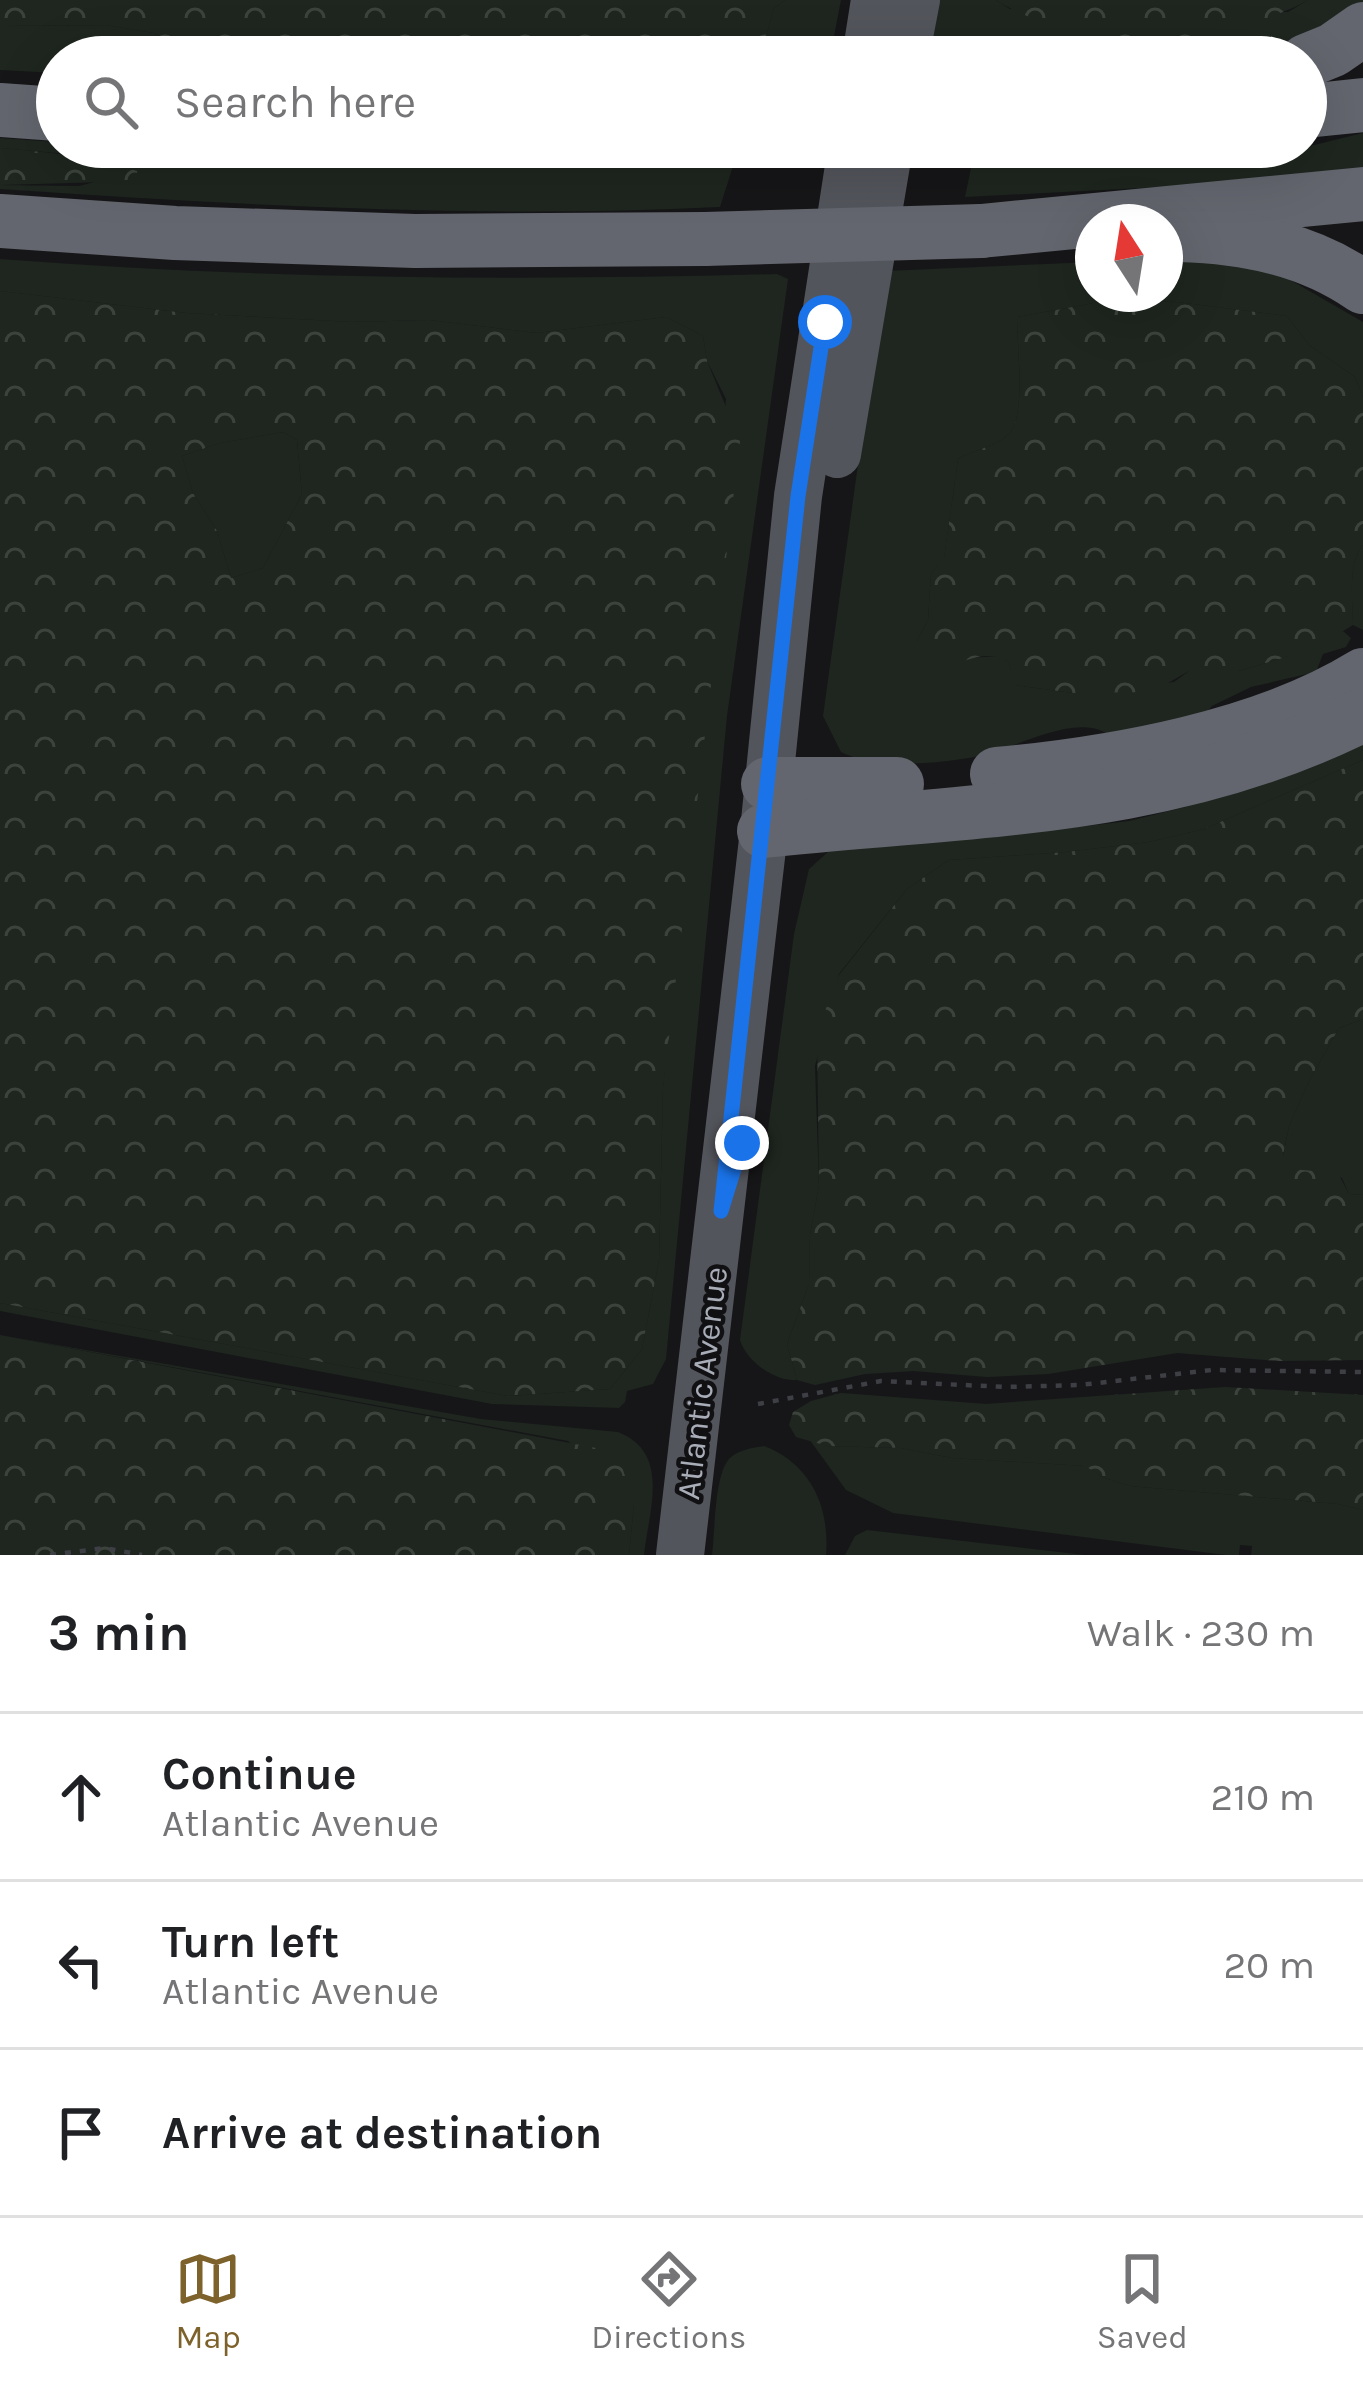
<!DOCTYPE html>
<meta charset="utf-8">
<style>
:root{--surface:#fff;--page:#f2f2f2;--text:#202124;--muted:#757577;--line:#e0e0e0;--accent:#7e622b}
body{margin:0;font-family:Karla,sans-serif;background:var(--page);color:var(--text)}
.compass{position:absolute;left:1075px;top:204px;width:108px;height:108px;border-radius:50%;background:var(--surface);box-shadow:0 12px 48px #0002;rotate:348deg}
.stop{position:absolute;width:36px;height:36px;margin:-27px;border:9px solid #1a73e8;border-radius:50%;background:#fff}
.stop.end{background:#1a73e8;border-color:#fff;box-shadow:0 3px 12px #0008}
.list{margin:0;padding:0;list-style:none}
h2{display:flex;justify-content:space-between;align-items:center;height:156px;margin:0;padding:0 48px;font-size:51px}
h2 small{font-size:39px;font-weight:400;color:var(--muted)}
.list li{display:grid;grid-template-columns:78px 1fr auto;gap:36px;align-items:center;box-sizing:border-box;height:168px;padding:0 48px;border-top:3px solid var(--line)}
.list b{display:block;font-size:45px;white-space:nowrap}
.list p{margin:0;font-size:39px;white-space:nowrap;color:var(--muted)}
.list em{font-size:39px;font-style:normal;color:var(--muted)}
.icon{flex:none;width:66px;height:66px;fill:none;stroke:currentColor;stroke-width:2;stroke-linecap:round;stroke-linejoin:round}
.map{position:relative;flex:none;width:1363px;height:1555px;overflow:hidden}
.search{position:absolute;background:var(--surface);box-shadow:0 12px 48px #0002;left:36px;right:36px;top:36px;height:132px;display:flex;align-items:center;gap:30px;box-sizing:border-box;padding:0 42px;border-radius:66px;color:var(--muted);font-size:45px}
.sheet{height:660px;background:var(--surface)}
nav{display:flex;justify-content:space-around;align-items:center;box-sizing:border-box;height:168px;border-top:3px solid var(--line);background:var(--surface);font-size:33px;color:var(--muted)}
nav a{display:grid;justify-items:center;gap:6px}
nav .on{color:var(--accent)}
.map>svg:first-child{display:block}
</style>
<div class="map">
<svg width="1363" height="1555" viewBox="0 0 1363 1555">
<defs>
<pattern id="forest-crowns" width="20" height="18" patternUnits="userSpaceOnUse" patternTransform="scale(3)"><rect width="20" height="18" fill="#1e261f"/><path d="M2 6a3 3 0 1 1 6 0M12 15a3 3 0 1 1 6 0" fill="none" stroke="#3c433d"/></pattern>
</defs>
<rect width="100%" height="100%" fill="#161618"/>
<g fill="#1e261f">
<polygon points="785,0 841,0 830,57 760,57 774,8"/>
<polygon points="936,0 996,0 1010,9 1288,12 1308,0 1363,0 1363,9 1291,48 1262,57 925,57"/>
<polygon points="106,25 154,33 178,46 260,43 287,57 57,57 57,73 0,70 0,26"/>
<polygon points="1363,133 1363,172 1276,181 965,197 973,158 1195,156 1306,147"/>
<path d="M0 138 57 142V147L357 159 615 160 733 166 720 207C479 219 240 205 0 189V185L79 186 137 171 68 154 0 148Z"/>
<path d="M0 259C259 279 517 281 777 274L788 279 727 716 666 1359 653 1384 627 1391 625 1402 619 1408 492 1404 0 1311V1303L508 1396 610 1389 642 1349 659 1260 663 1088 726 399 707 361 703 336 666 317 537 333 429 320 352 322 186 313 0 291Z"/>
<path d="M1254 259 1363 322V397L1355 377 1309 345 1287 316 1177 302 1111 300 1017 317C1017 344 1026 415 1010 433 998 446 973 450 958 459L944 559 931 574 928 620 917 641 968 658 999 656 1009 662 1015 685 1073 693 1174 682 1189 671H1238L1283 658 1343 631 1351 638 1346 647 1323 654 1316 672 1251 687 1212 706 1203 717 1118 740C1111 736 1101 729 1092 728 1066 724 1033 738 1009 747 970 763 879 772 841 752L823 716 885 271 1093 262V294H1165V260Z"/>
<polygon points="283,432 297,440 302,494 263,568 231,578 217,531 193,493 182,456 220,443"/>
<path d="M1363 545V630L1353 625C1353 600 1347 563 1363 545Z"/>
<path d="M1363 729V760L1204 829 1149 842 1066 852 949 860 907 889 839 974 815 1066 819 1186 810 1235 809 1284 787 1344 797 1380C775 1382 747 1362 740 1340L794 934 809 869 839 842 1009 835 1129 821 1185 807 1249 775Z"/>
<path d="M1363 1019V1195L1349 1194 1342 1178C1323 1171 1309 1173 1290 1169L1283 1156 1289 1126 1309 1081 1339 1028Z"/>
<path d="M0 1335 481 1419 618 1432C671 1453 649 1509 644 1555H629L634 1503 568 1441Z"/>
<polygon points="809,1439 827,1446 901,1448 952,1458 1086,1466 1105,1478 1130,1486 1338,1504 1363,1510 1363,1555 1251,1555 1252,1546 1240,1545 1239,1555 1226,1555 893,1513 846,1490"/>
<path d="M764 1446C811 1464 830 1507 826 1555H712C715 1533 714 1476 729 1459 737 1450 752 1448 764 1446Z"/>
<polygon points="867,1530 1085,1555 845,1555 855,1536"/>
</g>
<g fill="url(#forest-crowns)" fill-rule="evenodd">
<polygon points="0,0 785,0 774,8 760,57 394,57 391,53 378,57 287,57 260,43 178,46 154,33 106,25 0,26"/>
<path d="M996 0H1308C1273 21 1179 46 1138 43 1093 40 1034 24 996 0Z"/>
<path d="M0 148C47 152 92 156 137 171L138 181 0 185Z"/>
<path d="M0 291 186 313 352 322 429 320 537 333 666 317 703 336 707 361 740 441 663 1088 659 1260 642 1349 610 1389 508 1396 0 1303ZM283 432 297 440 302 494 263 568 231 578 217 531 193 493 182 456 220 443Z"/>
<path d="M1111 300 1177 302 1287 316 1309 345 1355 377 1363 397V545C1347 563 1353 600 1353 625L1325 642 1283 658 1238 671H1189L1152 692 1073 693 1014 685 1009 662C989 650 968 658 948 669L931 664 917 641 928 620 931 574 944 558 958 459C973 450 998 446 1010 433 1026 414 1017 344 1017 317Z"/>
<polygon points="1363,760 1363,1019 1339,1028 1309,1081 1289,1126 1283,1155 1291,1169 1338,1173 1349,1194 1363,1195 1363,1360 1280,1361 1177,1353 1048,1374 987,1377 914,1371 865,1374 815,1385 797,1380 787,1344 809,1284 810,1235 819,1186 817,1032 839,975 907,889 949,860 1066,852 1149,842 1204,829"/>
<polygon points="0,1335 617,1452 634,1503 629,1555 0,1555"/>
<polygon points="1225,1387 1363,1395 1363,1510 1338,1504 1130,1486 1105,1478 1085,1466 952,1458 901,1448 827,1446 796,1437 789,1425 793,1412 811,1401 841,1393 986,1404"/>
</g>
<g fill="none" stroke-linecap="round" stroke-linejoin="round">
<g stroke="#3d3f44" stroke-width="4.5" stroke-dasharray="6 9" stroke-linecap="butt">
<polyline points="758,1404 881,1381 1005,1387 1080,1385 1212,1370 1363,1372"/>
<polyline points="50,1555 105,1548 142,1555"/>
</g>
<g stroke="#53555c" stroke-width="48">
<polyline points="866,57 875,0"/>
<polyline points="905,57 916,0"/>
<polyline points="837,454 889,147"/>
<polyline points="680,1555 764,831 798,496 852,147"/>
</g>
<g stroke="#63666e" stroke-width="54">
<polyline points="1306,61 1333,50 1363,29"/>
<polyline points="0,110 57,114"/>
<polyline points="1306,111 1363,105"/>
<polyline points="0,221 175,233 415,241 705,239"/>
<polyline points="981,231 1363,194"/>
<path d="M1179 235C1246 237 1308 249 1363 287"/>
<path d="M997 774C1115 763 1262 737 1363 675"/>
<polyline points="768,784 897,784"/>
<path d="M764 831C974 809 1169 812 1363 715"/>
</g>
<polyline stroke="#63666e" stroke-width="54" points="705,239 981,231"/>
</g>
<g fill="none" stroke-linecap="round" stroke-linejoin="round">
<polyline stroke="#1a73e8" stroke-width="15" points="742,1143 721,1211 798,496 825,322"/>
</g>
<g text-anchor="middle" stroke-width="9" stroke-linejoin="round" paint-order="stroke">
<g font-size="33" fill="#a8adb8" stroke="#111113">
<text transform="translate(701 1383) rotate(-83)" y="12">Atlantic Avenue</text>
</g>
</g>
</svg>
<svg class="compass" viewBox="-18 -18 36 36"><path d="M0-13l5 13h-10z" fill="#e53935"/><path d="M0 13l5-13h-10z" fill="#757577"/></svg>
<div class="stop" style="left:825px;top:322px"></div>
<div class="stop end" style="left:742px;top:1143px"></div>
<div class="search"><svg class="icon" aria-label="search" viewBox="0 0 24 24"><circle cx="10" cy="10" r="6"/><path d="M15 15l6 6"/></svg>Search here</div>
</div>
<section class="sheet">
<h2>3 min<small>Walk · 230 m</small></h2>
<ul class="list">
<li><svg class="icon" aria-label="ahead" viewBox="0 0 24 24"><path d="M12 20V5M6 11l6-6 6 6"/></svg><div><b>Continue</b><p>Atlantic Avenue</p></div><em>210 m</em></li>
<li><svg class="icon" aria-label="left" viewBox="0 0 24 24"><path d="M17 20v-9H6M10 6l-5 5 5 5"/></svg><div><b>Turn left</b><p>Atlantic Avenue</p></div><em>20 m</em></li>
<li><svg class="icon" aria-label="arrive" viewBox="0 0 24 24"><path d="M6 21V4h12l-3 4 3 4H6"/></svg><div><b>Arrive at destination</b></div></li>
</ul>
</section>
<nav>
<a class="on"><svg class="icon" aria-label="map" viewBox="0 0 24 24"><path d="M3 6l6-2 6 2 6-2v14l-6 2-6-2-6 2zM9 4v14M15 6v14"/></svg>Map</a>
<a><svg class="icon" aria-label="directions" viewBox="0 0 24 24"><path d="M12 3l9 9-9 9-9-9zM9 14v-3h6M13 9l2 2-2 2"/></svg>Directions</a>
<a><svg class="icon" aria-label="saved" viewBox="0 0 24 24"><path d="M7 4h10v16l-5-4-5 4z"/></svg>Saved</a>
</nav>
